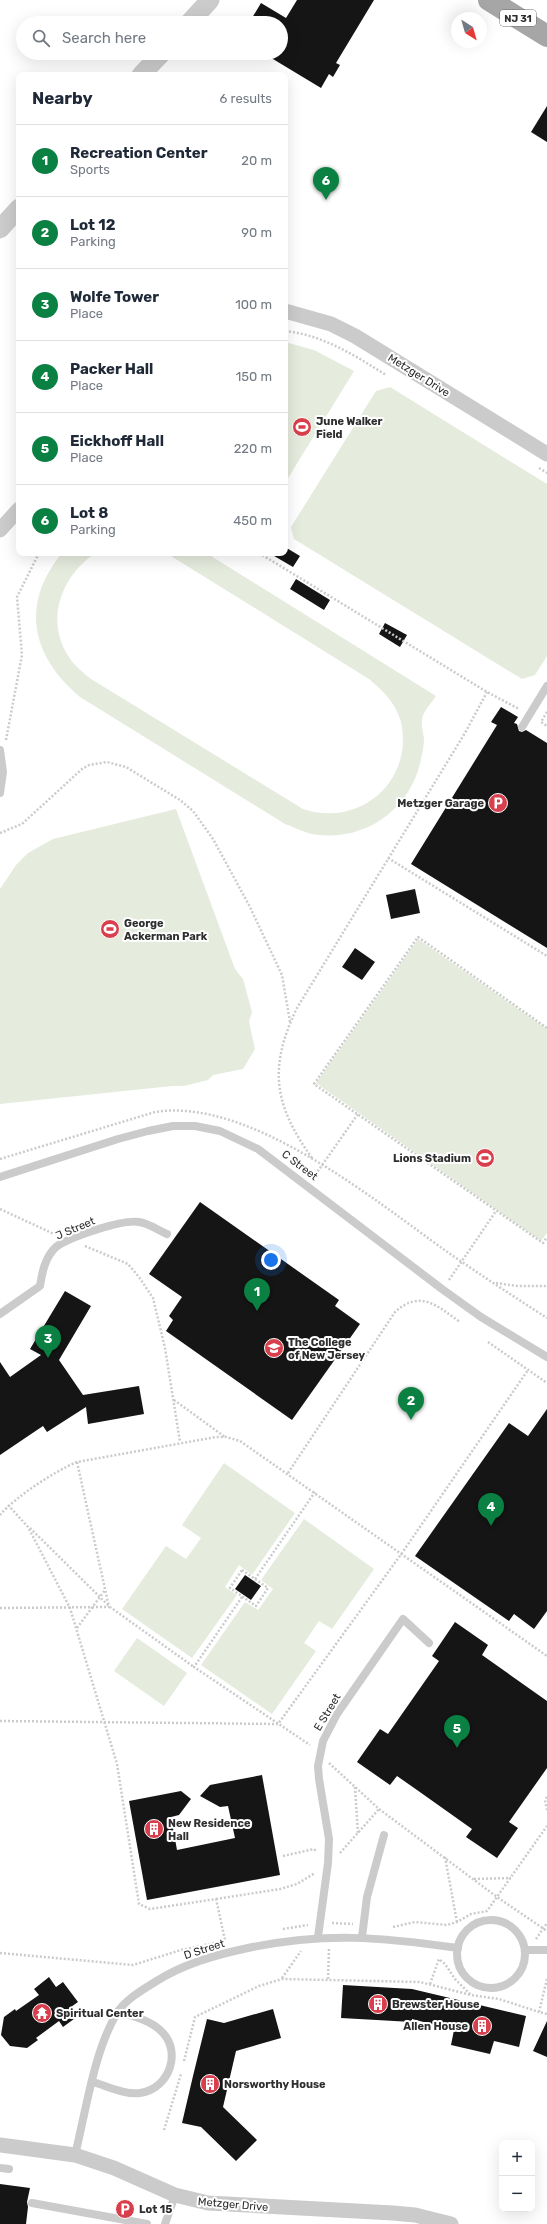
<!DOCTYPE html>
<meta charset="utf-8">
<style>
:root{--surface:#fff;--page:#f2f2f3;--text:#1f2937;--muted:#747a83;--line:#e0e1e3;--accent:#0b8043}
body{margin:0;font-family:Rubik,sans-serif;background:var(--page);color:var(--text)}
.controls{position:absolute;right:12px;bottom:12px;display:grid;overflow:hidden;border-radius:8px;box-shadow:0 4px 16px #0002}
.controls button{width:36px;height:36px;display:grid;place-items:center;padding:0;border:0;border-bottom:1px solid var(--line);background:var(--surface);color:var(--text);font:20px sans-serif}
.compass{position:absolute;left:451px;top:12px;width:36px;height:36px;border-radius:50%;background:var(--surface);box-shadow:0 4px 16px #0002;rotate:143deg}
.you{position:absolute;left:271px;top:1260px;width:14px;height:14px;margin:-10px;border:3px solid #fff;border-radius:50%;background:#1a73e8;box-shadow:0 0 0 6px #1a73e833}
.badge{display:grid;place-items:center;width:26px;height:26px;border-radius:50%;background:var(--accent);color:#fff;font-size:13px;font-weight:700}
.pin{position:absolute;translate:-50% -33px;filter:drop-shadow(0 1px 2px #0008)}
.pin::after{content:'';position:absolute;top:21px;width:14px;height:12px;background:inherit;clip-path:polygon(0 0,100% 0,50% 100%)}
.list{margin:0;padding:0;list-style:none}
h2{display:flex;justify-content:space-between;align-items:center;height:52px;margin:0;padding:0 16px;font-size:17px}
h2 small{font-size:13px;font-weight:400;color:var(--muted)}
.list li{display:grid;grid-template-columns:26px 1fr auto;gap:12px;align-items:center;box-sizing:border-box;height:72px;padding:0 16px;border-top:1px solid var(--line)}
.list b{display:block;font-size:15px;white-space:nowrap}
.list p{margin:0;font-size:13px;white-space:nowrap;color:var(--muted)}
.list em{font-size:13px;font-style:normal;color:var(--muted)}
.icon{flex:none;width:22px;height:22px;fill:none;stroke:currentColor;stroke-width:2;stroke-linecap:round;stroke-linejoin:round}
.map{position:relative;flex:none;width:547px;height:2224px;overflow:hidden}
.search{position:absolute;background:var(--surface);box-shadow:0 4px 16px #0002;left:16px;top:16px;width:272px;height:44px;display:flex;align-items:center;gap:10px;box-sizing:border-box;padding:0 14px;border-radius:22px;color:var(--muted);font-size:15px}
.panel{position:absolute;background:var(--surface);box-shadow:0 4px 16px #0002;left:16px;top:72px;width:272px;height:484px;border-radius:8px}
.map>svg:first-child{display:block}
</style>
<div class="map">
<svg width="547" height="2224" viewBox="0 0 547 2224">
<rect width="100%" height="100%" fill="#fff"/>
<g fill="#e5ebdd">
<polygon points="285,342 314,350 354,371 285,483"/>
<polygon points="390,387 547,484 547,656 535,675 522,679 294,539 291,527 376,391"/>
<path d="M62 553H96C62 574 44 621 69 657 74 666 83 672 91 679L303 809C359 828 414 782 401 722 396 703 383 691 369 679L166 553H206L436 696C432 702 423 712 422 719 421 725 423 732 424 738 424 744 423 752 421 759 412 807 368 840 319 835 307 834 296 828 285 824L80 697C31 656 20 604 62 553Z"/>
<polygon points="176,809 235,969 243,979 252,1012 249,1022 255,1049 243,1069 213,1075 208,1080 184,1086 172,1086 0,1104 0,889 16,865 28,853 53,839"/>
<polygon points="418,939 547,1029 547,1233 541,1241 316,1083"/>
<polygon points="224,1463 295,1513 252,1575 239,1565 225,1587 237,1595 192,1658 122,1609 166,1546 186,1559 201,1538 182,1525"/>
<polygon points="304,1519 374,1569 332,1629 319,1621 304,1643 316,1651 272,1714 201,1665 245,1602 258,1610 273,1589 261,1580"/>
<polygon points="137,1638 187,1673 164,1706 114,1671"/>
</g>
<g fill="#151515">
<polygon points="297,0 374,0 336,63 340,65 333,77 329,74 321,88 263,53 281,53 281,23 249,23 261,3 286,18"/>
<polygon points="547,106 547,142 531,132"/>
<polygon points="285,547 300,556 293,567 269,553 285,553"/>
<polygon points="296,579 330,600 324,610 290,589"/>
<polygon points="385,623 407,635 400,647 379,634"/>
<polygon points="501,707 518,717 514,723 517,724 519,731 522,732 526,730 547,743 547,948 411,864 497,725 491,722"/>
<polygon points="415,889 420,913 391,919 386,895"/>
<polygon points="355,948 375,962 362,980 342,967"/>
<polygon points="200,1202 339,1300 335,1306 360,1324 292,1420 166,1331 173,1320 169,1316 182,1297 149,1274"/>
<polygon points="65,1291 91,1306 59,1360 83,1395 139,1386 144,1414 88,1424 86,1407 47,1432 43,1426 0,1455 0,1362 10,1377 41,1355 30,1349"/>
<polygon points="547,1409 547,1611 534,1629 514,1614 509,1621 415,1556 509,1423 528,1436"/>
<polygon points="245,1575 261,1586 251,1600 235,1589"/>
<polygon points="455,1622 488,1645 482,1655 547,1701 547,1768 509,1822 518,1828 497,1858 466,1837 472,1829 417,1790 397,1776 390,1785 357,1762 380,1729 388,1734 439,1661 432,1656"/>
<polygon points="262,1775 280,1875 147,1900 129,1801 181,1791 191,1799 179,1815 171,1817 177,1850 235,1838 228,1806 220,1807 200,1796 210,1785"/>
<polygon points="49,1977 56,1987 63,1982 78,2002 71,2007 78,2016 63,2027 59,2021 36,2038 38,2040 27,2048 10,2046 1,2035 4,2017 15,2009 16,2011 39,1995 34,1989"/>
<polygon points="343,1985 412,1989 526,2016 519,2047 494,2041 490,2054 451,2045 454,2030 412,2019 412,2022 341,2018"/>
<polygon points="273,2009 281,2038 236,2051 223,2107 257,2140 236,2161 201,2127 182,2123 193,2076 207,2019 224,2023"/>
<polygon points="547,2021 547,2057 533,2051"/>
<polygon points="0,2184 30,2188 27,2202 28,2207 26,2224 0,2224"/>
</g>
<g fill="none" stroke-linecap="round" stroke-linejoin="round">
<g stroke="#cbcbcb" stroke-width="2.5" stroke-dasharray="2 2" stroke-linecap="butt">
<path d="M285 331C323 335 354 355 386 375"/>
<polyline points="539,468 547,473"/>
<polyline points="259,553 487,692 519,709"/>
<polyline points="547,712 541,722 547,726"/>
<polyline points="6,740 22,655 17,597 39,553"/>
<polyline points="0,833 22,824 82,769 89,765 107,762 126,767 180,800 193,811 213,839 249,905 282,975 290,1022"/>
<polyline points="388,858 547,956"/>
<polyline points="547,1028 418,937 314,1084 543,1243 547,1237"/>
<path d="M312 1158C274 1105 268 1068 297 1008L465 733 487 692"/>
<path d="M0 1159 155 1112C249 1097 373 1199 446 1251 479 1274 513 1296 547 1318"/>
<polyline points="313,1178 358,1114"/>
<polyline points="0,1209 54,1234"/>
<polyline points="85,1246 128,1264 139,1277 153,1298 165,1348 180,1442"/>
<polyline points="449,1280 496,1211"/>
<polyline points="496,1283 517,1286 547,1286"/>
<polyline points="488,1342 547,1383"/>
<polyline points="174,1400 225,1437"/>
<polyline points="77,1462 109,1607"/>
<path d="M288 1473 395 1312C421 1289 437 1306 460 1322"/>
<polyline points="8,1505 28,1527 70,1608 117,1764 139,1904 150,1909 216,1899 225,1940"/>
<path d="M0 1515C15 1497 55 1471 77 1462L216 1437H226L240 1441 547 1656"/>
<polyline points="30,1528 110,1607 194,1667"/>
<polygon points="242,1570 268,1588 256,1606 230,1588"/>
<polyline points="255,1579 315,1492"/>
<polyline points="242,1597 194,1667 310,1745"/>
<polyline points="0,1608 109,1607"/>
<polyline points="77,1628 105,1590"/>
<polyline points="0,1721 278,1724 402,1553 528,1370"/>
<polyline points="329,1763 379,1809 497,1897 547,1931"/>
<polyline points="355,1787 358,1834"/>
<polyline points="547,1797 545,1800 547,1810"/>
<polyline points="340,1853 379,1809"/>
<polyline points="283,1856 314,1849 317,1852"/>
<polyline points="445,1857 457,1922"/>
<polyline points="474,1879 511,1878"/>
<polyline points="216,1899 280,1889 297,1884 315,1873"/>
<polyline points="332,1923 353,1924"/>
<polyline points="393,1927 415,1922 447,1925 457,1922 471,1914 487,1911 547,1826"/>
<polyline points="283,1929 308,1925"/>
<polyline points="536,1939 547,1923"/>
<polyline points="0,1953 133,1965 181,1950 214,1943"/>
<polyline points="282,1978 301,1951"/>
<polyline points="328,1979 329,1949"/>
<polyline points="547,1979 539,2012 547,2014"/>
<polyline points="430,1984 439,1959 445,1964 455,1979 471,1995 499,1999 539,2012"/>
<polyline points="184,2061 195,2017 259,1986 282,1979 420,1982 471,1995"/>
<polyline points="164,2130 181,2074"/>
</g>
<g stroke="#cbcbcb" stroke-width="8">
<polyline points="522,727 547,686"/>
<polyline points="0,750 3,772 0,793"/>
<polyline points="0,1177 118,1139 148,1131 173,1126 195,1126 220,1131 258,1149 442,1289 481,1317 547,1357"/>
<path d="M0 1314 40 1286C42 1273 45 1257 56 1247 69 1237 123 1219 139 1222 148 1223 158 1230 167 1234"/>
<circle cx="491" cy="1954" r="34"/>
<polyline points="318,1937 328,1863 329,1839 319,1779 318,1766 323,1741 337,1714 403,1619 429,1643"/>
<polyline points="362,1937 367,1897 384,1835"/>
<polyline points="525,1950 547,1950"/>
<path d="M93 2082C107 2086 125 2095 140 2093 170 2089 183 2050 160 2030 149 2020 132 2016 118 2011"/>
<path d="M75 2155C86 2111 94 2051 117 2013 125 2000 142 1990 155 1982 183 1964 215 1955 248 1948 325 1932 381 1937 458 1948"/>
<polyline points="0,2168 9,2169"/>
<polyline points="32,2203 147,2224"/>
<polyline points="165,2224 175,2195"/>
</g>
<g stroke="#cbcbcb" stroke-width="15">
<polyline points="285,311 331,324 355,336 547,454"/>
<polyline points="0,530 19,509"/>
<polyline points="0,2145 75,2155 114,2168 175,2195 208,2203 393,2213 415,2215 451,2224"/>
</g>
<g stroke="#cbcbcb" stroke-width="19">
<polyline points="189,23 210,0"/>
<polyline points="141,75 162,53"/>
<polyline points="0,229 19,208"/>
</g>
<polyline stroke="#a6a6a6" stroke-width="22" points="489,0 547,36"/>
</g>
<defs>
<symbol id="stadium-disc" viewBox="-11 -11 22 22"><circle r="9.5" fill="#d83e4b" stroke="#fff"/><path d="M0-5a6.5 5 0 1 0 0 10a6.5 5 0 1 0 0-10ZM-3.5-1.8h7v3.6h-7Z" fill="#fff"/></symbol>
<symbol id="parking-disc" viewBox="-11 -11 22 22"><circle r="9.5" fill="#d83e4b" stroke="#fff"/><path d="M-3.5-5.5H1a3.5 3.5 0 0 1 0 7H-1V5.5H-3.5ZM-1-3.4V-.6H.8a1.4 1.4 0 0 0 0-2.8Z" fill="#fff"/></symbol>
<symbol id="university-disc" viewBox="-11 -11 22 22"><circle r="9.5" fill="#d83e4b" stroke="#fff"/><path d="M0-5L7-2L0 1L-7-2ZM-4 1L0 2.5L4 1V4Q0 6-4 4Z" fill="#fff"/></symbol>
<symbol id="building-disc" viewBox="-11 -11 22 22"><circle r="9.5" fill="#d83e4b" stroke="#fff"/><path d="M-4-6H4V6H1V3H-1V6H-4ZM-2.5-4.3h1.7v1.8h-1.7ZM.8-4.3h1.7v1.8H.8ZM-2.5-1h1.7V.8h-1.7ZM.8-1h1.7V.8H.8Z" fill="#fff"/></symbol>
<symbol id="temple-disc" viewBox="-11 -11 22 22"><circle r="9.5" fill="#d83e4b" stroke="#fff"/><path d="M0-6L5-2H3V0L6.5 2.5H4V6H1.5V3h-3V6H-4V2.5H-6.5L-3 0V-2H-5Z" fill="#fff"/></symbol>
</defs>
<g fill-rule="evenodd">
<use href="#stadium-disc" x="291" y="416" width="22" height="22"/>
<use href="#parking-disc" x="487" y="792" width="22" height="22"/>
<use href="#stadium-disc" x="99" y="918" width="22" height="22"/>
<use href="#stadium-disc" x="474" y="1147" width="22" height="22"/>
<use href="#university-disc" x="263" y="1337" width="22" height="22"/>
<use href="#building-disc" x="143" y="1818" width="22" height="22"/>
<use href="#building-disc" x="367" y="1993" width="22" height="22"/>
<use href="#temple-disc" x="31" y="2002" width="22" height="22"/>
<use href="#building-disc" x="471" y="2015" width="22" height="22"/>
<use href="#building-disc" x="199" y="2073" width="22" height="22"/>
<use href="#parking-disc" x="114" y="2198" width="22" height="22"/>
</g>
<g text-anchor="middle" stroke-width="4" stroke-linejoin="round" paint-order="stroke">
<rect fill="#fff" stroke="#6d6d6d" stroke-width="1" x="500" y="10" width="36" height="16" rx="3"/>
<g font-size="10" font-weight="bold" fill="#2e2e2e">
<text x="518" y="22">NJ 31</text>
</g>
<g font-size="11" fill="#2e2e2e" stroke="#fff">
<text transform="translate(419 375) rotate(32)" y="4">Metzger Drive</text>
<text transform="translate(300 1165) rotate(37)" y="4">C Street</text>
<text transform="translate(75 1228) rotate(-23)" y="4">J Street</text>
<text transform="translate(327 1712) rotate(-59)" y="4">E Street</text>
<text transform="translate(204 1949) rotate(-18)" y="4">D Street</text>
<text transform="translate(233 2204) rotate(5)" y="4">Metzger Drive</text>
</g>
<g font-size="11" font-weight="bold" fill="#2e2e2e" stroke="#fff" text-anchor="start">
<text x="316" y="425">June Walker<tspan x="316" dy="13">Field</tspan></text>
<text x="484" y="807" text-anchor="end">Metzger Garage</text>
<text x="124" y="927">George<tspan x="124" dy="13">Ackerman Park</tspan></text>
<text x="471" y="1162" text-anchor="end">Lions Stadium</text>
<text x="288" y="1346">The College<tspan x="288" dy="13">of New Jersey</tspan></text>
<text x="168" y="1827">New Residence<tspan x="168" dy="13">Hall</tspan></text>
<text x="392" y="2008">Brewster House</text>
<text x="56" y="2017">Spiritual Center</text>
<text x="468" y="2030" text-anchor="end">Allen House</text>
<text x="224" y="2088">Norsworthy House</text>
<text x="139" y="2213">Lot 15</text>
</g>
</g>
</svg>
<div class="controls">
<button>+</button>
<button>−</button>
</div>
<svg class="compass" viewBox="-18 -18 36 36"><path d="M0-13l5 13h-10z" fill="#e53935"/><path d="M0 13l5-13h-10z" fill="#747a83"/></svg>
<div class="you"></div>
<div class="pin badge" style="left:257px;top:1311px">1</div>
<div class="pin badge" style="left:411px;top:1420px">2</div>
<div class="pin badge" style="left:48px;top:1358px">3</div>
<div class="pin badge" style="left:491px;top:1526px">4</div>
<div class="pin badge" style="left:457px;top:1748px">5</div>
<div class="pin badge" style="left:326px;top:200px">6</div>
<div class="search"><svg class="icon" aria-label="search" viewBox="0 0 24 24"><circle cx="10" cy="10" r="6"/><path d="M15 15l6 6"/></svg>Search here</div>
<section class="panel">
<h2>Nearby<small>6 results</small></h2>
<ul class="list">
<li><span class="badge">1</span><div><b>Recreation Center</b><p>Sports</p></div><em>20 m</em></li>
<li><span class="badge">2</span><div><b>Lot 12</b><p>Parking</p></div><em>90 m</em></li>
<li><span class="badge">3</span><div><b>Wolfe Tower</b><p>Place</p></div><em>100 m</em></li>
<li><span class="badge">4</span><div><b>Packer Hall</b><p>Place</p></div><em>150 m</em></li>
<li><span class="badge">5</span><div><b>Eickhoff Hall</b><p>Place</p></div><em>220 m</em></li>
<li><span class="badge">6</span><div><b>Lot 8</b><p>Parking</p></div><em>450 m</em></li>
</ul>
</section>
</div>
